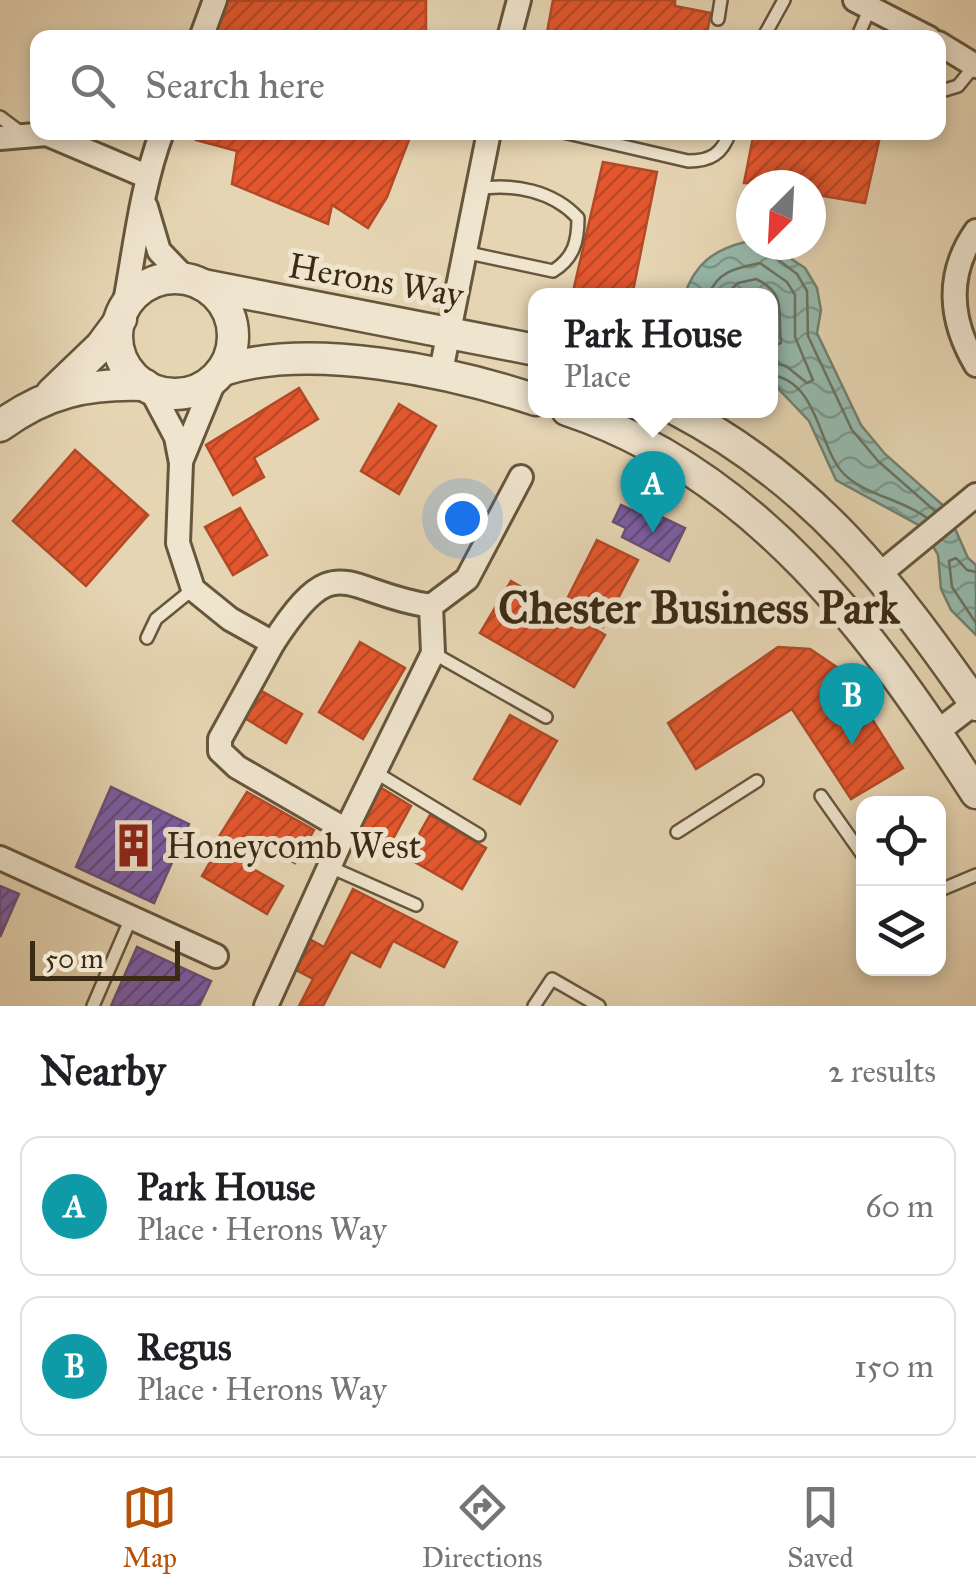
<!DOCTYPE html>
<meta charset="utf-8">
<style>
:root{--surface:#fff;--page:#f2f2f2;--text:#202124;--muted:#757577;--line:#e0e0e0;--accent:#b45309}
body{margin:0;font-family:"IM FELL Great Primer",serif;background:var(--page);color:var(--text)}
.controls{position:absolute;right:30px;bottom:30px;display:grid;overflow:hidden;border-radius:20px;box-shadow:0 5px 15px #0003}
.controls button{width:90px;height:90px;display:grid;place-items:center;padding:0;border:0;border-bottom:2px solid var(--line);background:var(--surface);color:var(--text);font:50px sans-serif}
.compass{position:absolute;left:736px;top:170px;width:90px;height:90px;border-radius:50%;background:var(--surface);box-shadow:0 5px 15px #0003;rotate:204deg}
.scale{position:absolute;left:30px;bottom:25px;width:150px;box-sizing:border-box;padding-left:10px;border:5px solid #3c2b14;border-top:0;font-size:28px;line-height:35px;white-space:nowrap;color:#3c2b14;-webkit-text-stroke:8px #efe4ce;paint-order:stroke}
.you{position:absolute;left:462px;top:518px;width:35px;height:35px;margin:-25px;border:8px solid #fff;border-radius:50%;background:#1a73e8;box-shadow:0 0 0 15px #1a73e833}
.badge{display:grid;place-items:center;width:65px;height:65px;border-radius:50%;background:var(--accent);color:#fff;font-size:32px;font-weight:700}
.pin{position:absolute;translate:-50% -82px;filter:drop-shadow(0 2px 5px #0008)}
.pin::after{content:'';position:absolute;top:52px;width:35px;height:30px;background:inherit;clip-path:polygon(0 0,100% 0,50% 100%)}
.popup{position:absolute;left:528px;top:288px;width:250px;height:130px;box-sizing:border-box;display:grid;place-content:center;border-radius:20px;background:var(--surface);filter:drop-shadow(0 2px 8px #0005);font-size:32px;white-space:nowrap;color:var(--muted)}
.popup b{font-size:38px;color:var(--text)}
.popup::after{content:'';position:absolute;left:50%;top:100%;margin-left:-20px;border:20px solid transparent;border-top-color:var(--surface)}
.list{margin:0;padding:0;list-style:none}
h2{display:flex;justify-content:space-between;align-items:center;height:130px;margin:0;padding:0 40px;font-size:42px}
h2 small{font-size:32px;font-weight:400;color:var(--muted)}
.list li{display:grid;grid-template-columns:65px 1fr auto;gap:30px;align-items:center;box-sizing:border-box;height:140px;margin:0 20px 20px;padding:0 20px;border:2px solid var(--line);border-radius:20px}
.list b{display:block;font-size:38px;white-space:nowrap}
.list p{margin:0;font-size:32px;white-space:nowrap;color:var(--muted)}
.list em{font-size:32px;font-style:normal;color:var(--muted)}
.icon{flex:none;width:55px;height:55px;fill:none;stroke:currentColor;stroke-width:2;stroke-linecap:round;stroke-linejoin:round}
.map{position:relative;flex:none;width:976px;height:1006px;overflow:hidden}
.search{position:absolute;background:var(--surface);box-shadow:0 5px 15px #0003;left:30px;right:30px;top:30px;height:110px;display:flex;align-items:center;gap:25px;box-sizing:border-box;padding:0 35px;border-radius:20px;color:var(--muted);font-size:38px}
.sheet{height:450px;background:var(--surface)}
nav{display:flex;justify-content:space-around;align-items:center;box-sizing:border-box;height:140px;border-top:2px solid var(--line);background:var(--surface);font-size:28px;color:var(--muted)}
nav a{display:grid;justify-items:center;gap:5px}
nav .on{color:var(--accent)}
.map>svg:first-child{display:block}
</style>
<div class="map">
<svg width="976" height="1006" viewBox="0 0 976 1006">
<defs>
<pattern id="water-waves" width="16" height="10" patternUnits="userSpaceOnUse" patternTransform="scale(2.5)"><rect width="16" height="10" fill="#96b9ad"/><path d="M0 5q4-4 8 0t8 0" fill="none" stroke="#7c978c"/></pattern>
<pattern id="shops-hatch" width="6" height="6" patternUnits="userSpaceOnUse" patternTransform="scale(2.5)"><rect width="6" height="6" fill="#e4572e"/><path d="M-1 1l2-2M0 6l6-6M5 7l2-2" fill="none" stroke="#ba4826"/></pattern>
<pattern id="offices-hatch" width="6" height="6" patternUnits="userSpaceOnUse" patternTransform="scale(2.5)"><rect width="6" height="6" fill="#7b5ea7"/><path d="M-1 1l2-2M0 6l6-6M5 7l2-2" fill="none" stroke="#614a7f"/></pattern>
</defs>
<rect width="100%" height="100%" fill="#e6d5b3"/>
<filter id="stains"><feTurbulence type="fractalNoise" baseFrequency=".002" numOctaves="4"/><feColorMatrix values="0 0 0 0 .2 0 0 0 0 .09 0 0 0 0 .02 0 0 0 .5 -.17"/></filter>
<radialGradient id="worn" r=".72"><stop offset=".6" stop-color="#630" stop-opacity="0"/><stop offset="1" stop-color="#630" stop-opacity=".3"/></radialGradient>
<path fill="url(#water-waves)" stroke="#728070" stroke-width="2.5" d="M745 242 770 245 805 268 817 288 821 310 817 333 861 425 885 454 946 508 968 558 976 565V635L951 610 941 589 938 555 922 527 836 480 809 421 771 381 770 296H684C695 264 713 250 745 242Z"/>
<g fill="url(#shops-hatch)" stroke="#b24a26" stroke-width="2.5">
<polygon points="426,0 426,38 215,38 222,1"/>
<polygon points="553,0 675,0 675,6 711,13 706,38 546,38"/>
<polygon points="197,132 412,132 387,197 368,228 332,205 328,224 232,184 237,151 196,140"/>
<polygon points="754,132 881,132 865,203 811,194 811,185 744,183"/>
<polygon points="603,162 657,172 632,296 572,296"/>
<polygon points="299,388 318,419 254,458 264,477 233,495 206,445"/>
<polygon points="399,404 436,426 399,494 361,471"/>
<polygon points="75,450 148,515 86,586 13,521"/>
<polygon points="240,508 267,555 233,575 205,527"/>
<polygon points="597,540 638,560 603,627 564,605"/>
<polygon points="511,581 605,635 574,687 480,633"/>
<polygon points="360,642 405,668 363,739 319,712"/>
<polygon points="778,647 810,649 841,670 903,768 851,799 792,709 696,769 668,723"/>
<polygon points="253,686 302,714 286,743 238,714"/>
<polygon points="510,715 557,741 520,804 474,779"/>
<polygon points="375,784 411,806 389,846 352,825"/>
<polygon points="247,792 314,830 295,863 258,843 246,865 283,886 267,914 202,876 213,857 208,854"/>
<polygon points="430,815 486,848 462,889 406,857"/>
<polygon points="353,889 457,942 444,967 393,941 380,967 351,952 323,1006 299,1006 313,979 296,970 311,940 324,947"/>
</g>
<g fill="url(#offices-hatch)" stroke="#684f7b" stroke-width="2.5">
<polygon points="621,505 636,512 639,506 685,528 669,561 622,537 626,528 613,522"/>
<polygon points="111,787 189,824 154,903 76,867"/>
<polygon points="0,886 19,894 0,937"/>
<polygon points="137,947 211,981 199,1006 111,1006"/>
</g>
<g fill="none" stroke-linecap="round" stroke-linejoin="round">
<g stroke="#697260" stroke-width="2.5">
<polyline points="770,245 772,255 797,274 807,291 808,336 852,430 878,461 935,511"/>
<path d="M708 296C718 271 736 268 760 263L787 282 795 295V337L813 380 807 383 786 366 770 362"/>
<path d="M724 296 738 283 756 279C788 294 777 313 781 343L770 347"/>
<path d="M770 375C818 380 818 446 843 473 864 495 902 499 927 518"/>
<polyline points="976,572 967,570 956,558 949,561 952,587 976,623"/>
</g>
<defs>
<g id="service">
<polyline points="718,19 721,0"/>
<polyline points="763,38 784,0"/>
<polyline points="857,38 870,8"/>
<polyline points="938,92 958,86 975,65"/>
<polyline points="0,117 20,132"/>
<path d="M563 132 688 161C711 161 722 154 730 132"/>
<path d="M464 252 553 271C574 258 578 241 578 218 553 191 514 183 477 189"/>
<polyline points="147,638 156,619 193,589"/>
<polyline points="433,653 546,717"/>
<polyline points="375,772 479,835"/>
<polyline points="821,796 864,857"/>
<polyline points="677,832 757,781"/>
<polyline points="330,867 416,905"/>
<polyline points="938,891 976,875"/>
<polyline points="93,1006 131,918"/>
<polyline points="534,1006 552,979 599,1006"/>
</g>
<g id="minor">
<polyline points="855,0 929,38"/>
<polyline points="201,38 215,0"/>
<polyline points="509,38 519,0"/>
<polyline points="938,43 976,66"/>
<polyline points="0,138 47,134 146,176"/>
<polyline points="146,207 159,251 186,279"/>
<path d="M976 231C945 275 950 321 976 365"/>
<path d="M124 308C135 249 141 188 162 132"/>
<polyline points="440,376 489,132"/>
<path d="M150 388 176 437 181 463 178 543 193 589 230 619 273 643C337 544 343 593 431 606"/>
<polyline points="182,459 215,379"/>
<polyline points="881,573 976,495"/>
<polyline points="431,606 467,579 521,477"/>
<polyline points="273,643 220,739 220,751 237,767 346,830 433,653 431,606"/>
<polyline points="937,732 976,702"/>
<polyline points="0,858 216,956"/>
<polyline points="266,1006 346,830"/>
</g>
<g id="tertiary">
<circle cx="175" cy="336" r="58"/>
<polyline points="203,285 536,350"/>
<path d="M223 370C310 342 449 371 536 400"/>
<polyline points="52,393 101,346 121,319"/>
<path d="M567 410C756 473 873 633 976 793"/>
<path d="M677 410C815 483 889 581 976 705"/>
<path d="M0 426C46 392 88 383 145 385"/>
</g>
</defs>
<use href="#service" stroke="#66563c" stroke-width="16"/>
<use href="#minor" stroke="#66563c" stroke-width="28"/>
<use href="#tertiary" stroke="#66563c" stroke-width="35"/>
<use href="#service" stroke="#efe4ce" stroke-width="11"/>
<use href="#minor" stroke="#efe4ce" stroke-width="22"/>
<use href="#tertiary" stroke="#efe4ce" stroke-width="30"/>
</g>
<defs>
<symbol id="building-bare" viewBox="-9 -9 18 18"><path d="M-4-6H4V6H1V3H-1V6H-4ZM-2.5-4.3h1.7v1.8h-1.7ZM.8-4.3h1.7v1.8H.8ZM-2.5-1h1.7V.8h-1.7ZM.8-1h1.7V.8H.8Z" fill="#8f2418" stroke="#efe4ce" stroke-width="2.5" paint-order="stroke"/></symbol>
</defs>
<g fill-rule="evenodd">
<use href="#building-bare" x="102" y="814" width="63" height="63"/>
</g>
<g text-anchor="middle" stroke-width="10" stroke-linejoin="round" paint-order="stroke">
<g font-size="35" fill="#3c2b14" stroke="#efe4ce">
<text transform="translate(376 280) rotate(10)" y="12">Herons Way</text>
</g>
<g font-size="35" fill="#3c2b14" stroke="#efe4ce" text-anchor="start">
<text x="166" y="858">Honeycomb West</text>
</g>
<g font-size="45" font-weight="bold" fill="#3c2b14" stroke="#efe4ce">
<text x="699" y="623">Chester Business Park</text>
</g>
</g>
<rect width="100%" height="100%" filter="url(#stains)"/>
<rect width="100%" height="100%" fill="url(#worn)"/>
</svg>
<div class="controls">
<button><svg class="icon" aria-label="locate" viewBox="0 0 24 24"><circle cx="12" cy="12" r="6"/><path d="M12 2v4M12 18v4M2 12h4M18 12h4"/></svg></button>
<button><svg class="icon" aria-label="layers" viewBox="0 0 24 24"><path d="M12 4l9 5-9 5-9-5zM3 14l9 5 9-5"/></svg></button>
</div>
<svg class="compass" viewBox="-18 -18 36 36"><path d="M0-13l5 13h-10z" fill="#e53935"/><path d="M0 13l5-13h-10z" fill="#757577"/></svg>
<div class="scale">50 m</div>
<div class="you"></div>
<div class="pin badge" style="left:653px;top:533px;background:#0f9aa8">A</div>
<div class="popup"><b>Park House</b>Place</div>
<div class="pin badge" style="left:852px;top:745px;background:#0f9aa8">B</div>
<div class="search"><svg class="icon" aria-label="search" viewBox="0 0 24 24"><circle cx="10" cy="10" r="6"/><path d="M15 15l6 6"/></svg>Search here</div>
</div>
<section class="sheet">
<h2>Nearby<small>2 results</small></h2>
<ul class="list">
<li><span class="badge" style="background:#0f9aa8">A</span><div><b>Park House</b><p>Place · Herons Way</p></div><em>60 m</em></li>
<li><span class="badge" style="background:#0f9aa8">B</span><div><b>Regus</b><p>Place · Herons Way</p></div><em>150 m</em></li>
</ul>
</section>
<nav>
<a class="on"><svg class="icon" aria-label="map" viewBox="0 0 24 24"><path d="M3 6l6-2 6 2 6-2v14l-6 2-6-2-6 2zM9 4v14M15 6v14"/></svg>Map</a>
<a><svg class="icon" aria-label="directions" viewBox="0 0 24 24"><path d="M12 3l9 9-9 9-9-9zM9 14v-3h6M13 9l2 2-2 2"/></svg>Directions</a>
<a><svg class="icon" aria-label="saved" viewBox="0 0 24 24"><path d="M7 4h10v16l-5-4-5 4z"/></svg>Saved</a>
</nav>
